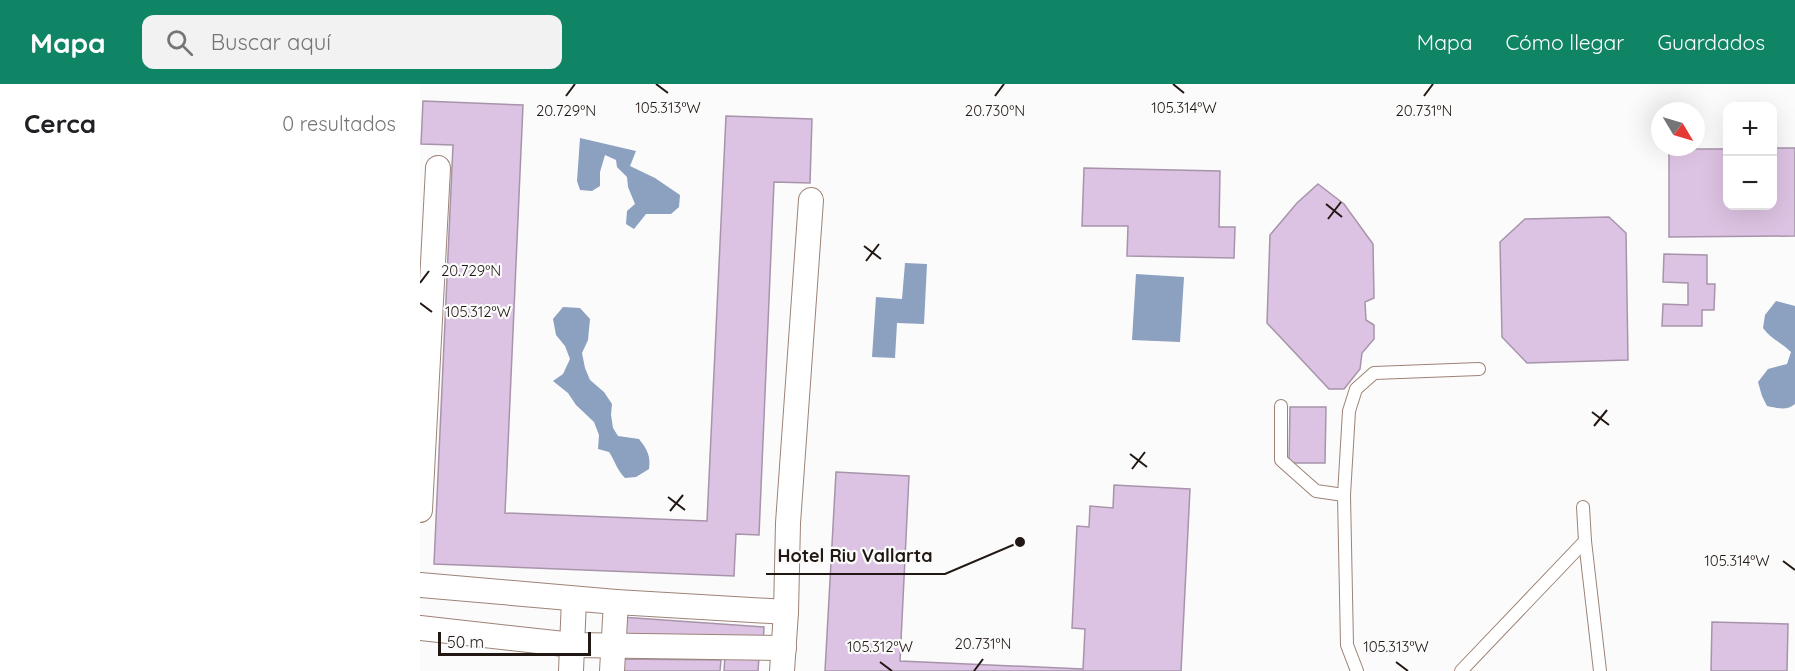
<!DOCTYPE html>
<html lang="es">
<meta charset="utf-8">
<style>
:root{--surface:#fff;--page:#f2f2f2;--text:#202124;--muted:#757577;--line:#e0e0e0;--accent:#108565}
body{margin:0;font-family:Quicksand,sans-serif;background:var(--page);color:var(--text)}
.controls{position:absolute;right:18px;top:18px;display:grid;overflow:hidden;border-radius:12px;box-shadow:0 6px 24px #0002}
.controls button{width:54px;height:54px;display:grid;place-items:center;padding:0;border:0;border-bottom:2px solid var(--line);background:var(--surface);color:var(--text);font:30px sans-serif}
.compass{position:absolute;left:1231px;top:18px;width:54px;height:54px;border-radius:50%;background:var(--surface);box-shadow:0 6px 24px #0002;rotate:128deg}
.scale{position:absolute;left:18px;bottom:15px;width:153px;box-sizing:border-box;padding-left:6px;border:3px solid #221813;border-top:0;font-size:16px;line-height:21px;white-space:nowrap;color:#221813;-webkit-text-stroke:4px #fbfbfb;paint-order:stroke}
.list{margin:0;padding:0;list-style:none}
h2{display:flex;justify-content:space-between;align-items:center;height:78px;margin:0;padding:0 24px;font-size:26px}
h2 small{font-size:20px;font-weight:400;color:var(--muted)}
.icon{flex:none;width:33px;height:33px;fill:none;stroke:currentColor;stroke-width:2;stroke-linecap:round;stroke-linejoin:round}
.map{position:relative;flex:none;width:1375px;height:587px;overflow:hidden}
header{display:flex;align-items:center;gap:36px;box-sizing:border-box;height:84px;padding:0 30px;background:var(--accent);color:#fff}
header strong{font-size:28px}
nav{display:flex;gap:33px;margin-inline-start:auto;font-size:21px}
.search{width:420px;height:54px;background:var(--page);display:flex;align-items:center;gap:15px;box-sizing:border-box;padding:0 21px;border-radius:12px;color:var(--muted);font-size:22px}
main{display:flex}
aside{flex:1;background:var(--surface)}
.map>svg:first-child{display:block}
</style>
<header>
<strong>Mapa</strong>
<div class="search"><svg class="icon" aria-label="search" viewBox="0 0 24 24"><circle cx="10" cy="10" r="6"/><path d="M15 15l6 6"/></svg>Buscar aquí</div>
<nav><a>Mapa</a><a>Cómo llegar</a><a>Guardados</a></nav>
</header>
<main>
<aside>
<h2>Cerca<small>0 resultados</small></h2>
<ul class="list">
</ul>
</aside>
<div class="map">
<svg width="1375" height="587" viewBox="0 0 1375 587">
<rect width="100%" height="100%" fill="#fbfbfb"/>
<g fill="#8ca0c0">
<polygon points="160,54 216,67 210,82 235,94 260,111 259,123 251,130 226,130 214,145 206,140 207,127 215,120 208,103 207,93 197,83 196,76 185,71 180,88 180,102 172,107 160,106 157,97"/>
<polygon points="485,179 507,180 504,240 477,239 475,274 452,273 456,213 482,215"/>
<polygon points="716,190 764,193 760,258 712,256"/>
<path d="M1356 217 1375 222V320C1367 327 1357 324 1347 322L1342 312 1338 298 1348 285 1367 280 1371 268C1361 258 1352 256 1343 244L1345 231Z"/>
<path d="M143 223 160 224 170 235 168 256 162 269 165 284 170 296 184 308 192 320 191 331 193 344 198 352 219 355C227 365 231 372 229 385L216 393 205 394C197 386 195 377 189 368L178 365 179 351 174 338 156 321 148 309 133 297 143 290 150 275 145 262 136 251 133 235Z"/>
</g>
<g fill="#ddc3e3" stroke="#a794aa" stroke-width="1.5">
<polygon points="3,17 103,21 85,429 287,437 306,32 392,35 390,99 354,98 339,451 316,450 314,492 14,480 33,61 1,60"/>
<polygon points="1352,64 1375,64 1375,152 1249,153 1249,65 1308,65 1308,122 1352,122"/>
<polygon points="664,84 800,87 799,143 815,143 814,174 707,172 708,142 662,142"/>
<polygon points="898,100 924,120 953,160 954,214 945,218 946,236 954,241 954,255 942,269 940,285 924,305 909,305 847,239 850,151 877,119"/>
<polygon points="1189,133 1206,149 1208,276 1107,279 1082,253 1080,158 1105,135"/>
<polygon points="1244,170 1287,171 1287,200 1295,200 1294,226 1282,226 1282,242 1242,242 1243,220 1268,221 1268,199 1243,198"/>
<polygon points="870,323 906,323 905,379 869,379"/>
<polygon points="416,388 489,392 480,577 663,585 665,545 652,544 657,442 669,443 670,422 693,424 694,401 770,405 761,587 405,587"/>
<polygon points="201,533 344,543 343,561 199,551"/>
<polygon points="1292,538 1368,540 1367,587 1291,587"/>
<polygon points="305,572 339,573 338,587 304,587"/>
<polygon points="199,575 301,576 300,587 199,587"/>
</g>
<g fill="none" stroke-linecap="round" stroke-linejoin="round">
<defs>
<g id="service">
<polyline points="861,322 861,376 896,407 924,411"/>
<polyline points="1163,423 1165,457 1180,587"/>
<polyline points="937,587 927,561 924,411 929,327 936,305 954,289 1059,285"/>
<polyline points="1041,587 1165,457"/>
</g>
<g id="minor">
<polyline points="0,426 18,84"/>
<polyline points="0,501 196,518 366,528"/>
<polyline points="0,544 153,561 364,564"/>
<polyline points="151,587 154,515"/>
<polyline points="192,587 196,518"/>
<polyline points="362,587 366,528 368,439 391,116"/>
</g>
</defs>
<use href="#service" stroke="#9d8376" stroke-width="14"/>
<use href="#minor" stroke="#9d8376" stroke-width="26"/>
<use href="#service" stroke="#fff" stroke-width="12"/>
<use href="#minor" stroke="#fff" stroke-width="24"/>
</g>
<path fill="none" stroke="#221813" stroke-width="2" d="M236 0 248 9M753 0 764 9M146 12 155 0M575 12 584 0M1004 12 1013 0M906 120 922 133M908 135 921 118M444 162 461 175M446 177 459 160M0 199 9 187M0 219 12 228M1172 328 1189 341M1174 342 1187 326M710 370 727 383M712 385 725 368M248 413 265 426M250 427 263 411M1363 477 1375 486M460 578 472 587M976 578 988 587M554 587 563 575"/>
<g font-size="15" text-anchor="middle" fill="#221813" stroke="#fbfbfb" stroke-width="4.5" stroke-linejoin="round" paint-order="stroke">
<text x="248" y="29">105.313°W</text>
<text x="764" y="29">105.314°W</text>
<text x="146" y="32">20.729°N</text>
<text x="575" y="32">20.730°N</text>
<text x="1004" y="32">20.731°N</text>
<text x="51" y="192">20.729°N</text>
<text x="58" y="233">105.312°W</text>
<text x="1317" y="482">105.314°W</text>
<text x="563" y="565">20.731°N</text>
<text x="460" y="568">105.312°W</text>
<text x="976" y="568">105.313°W</text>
</g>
<path fill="none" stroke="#221813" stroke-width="2" d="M600 458L525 490H346"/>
<circle fill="#221813" stroke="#fbfbfb" stroke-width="2" cx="600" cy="458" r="6"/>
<g font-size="18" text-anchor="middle" font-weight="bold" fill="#221813" stroke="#fbfbfb" stroke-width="4.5" stroke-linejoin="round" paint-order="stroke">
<text x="435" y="478">Hotel Riu Vallarta</text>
</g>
</svg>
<div class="controls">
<button>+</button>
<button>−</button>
</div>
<svg class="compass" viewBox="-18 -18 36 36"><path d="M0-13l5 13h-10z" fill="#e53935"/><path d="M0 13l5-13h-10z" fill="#757577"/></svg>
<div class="scale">50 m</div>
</div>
</main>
